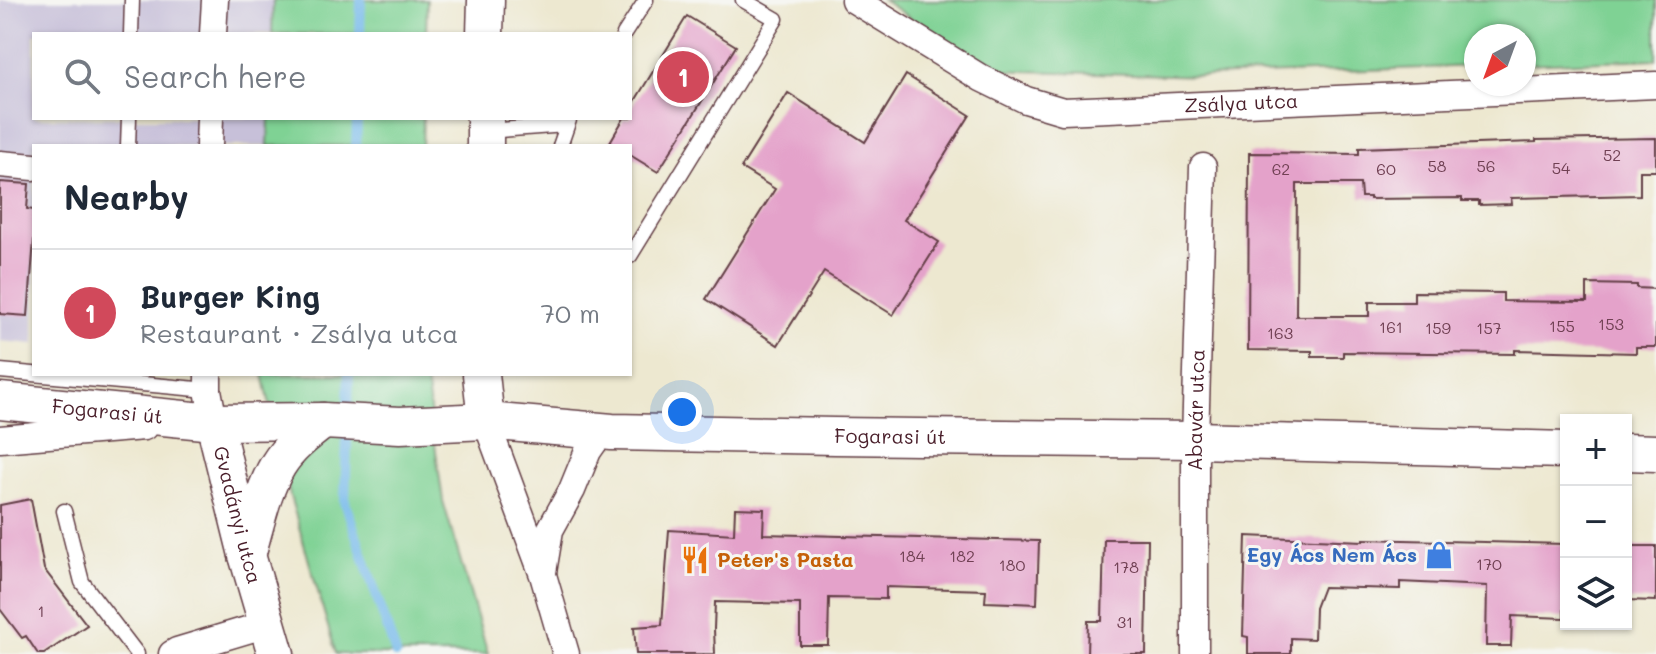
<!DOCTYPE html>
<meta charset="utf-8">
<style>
:root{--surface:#fff;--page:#f2f2f3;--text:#1f2937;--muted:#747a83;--line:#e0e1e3;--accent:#d1495b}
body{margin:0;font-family:Mali,sans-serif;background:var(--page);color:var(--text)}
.controls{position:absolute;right:24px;bottom:24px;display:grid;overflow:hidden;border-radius:0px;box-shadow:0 2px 6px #0004}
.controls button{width:72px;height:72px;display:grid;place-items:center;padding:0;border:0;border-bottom:2px solid var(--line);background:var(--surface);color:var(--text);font:40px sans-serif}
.compass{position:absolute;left:1464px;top:24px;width:72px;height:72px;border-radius:50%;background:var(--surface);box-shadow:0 2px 6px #0004;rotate:221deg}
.you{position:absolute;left:682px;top:412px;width:28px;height:28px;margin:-20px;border:6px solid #fff;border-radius:50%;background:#1a73e8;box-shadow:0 0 0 12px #1a73e833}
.badge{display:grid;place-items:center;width:52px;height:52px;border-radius:50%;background:var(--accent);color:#fff;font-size:26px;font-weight:700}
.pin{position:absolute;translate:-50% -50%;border:4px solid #fff;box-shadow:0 2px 8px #0006}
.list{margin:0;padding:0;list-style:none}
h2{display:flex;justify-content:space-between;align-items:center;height:104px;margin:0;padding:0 32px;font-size:34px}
h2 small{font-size:26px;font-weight:400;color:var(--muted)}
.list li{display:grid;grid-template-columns:52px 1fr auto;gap:24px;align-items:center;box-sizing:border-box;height:128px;padding:0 32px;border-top:2px solid var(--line)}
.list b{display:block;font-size:30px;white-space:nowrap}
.list p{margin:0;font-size:26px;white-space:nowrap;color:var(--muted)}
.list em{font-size:26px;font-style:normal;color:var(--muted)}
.icon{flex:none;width:44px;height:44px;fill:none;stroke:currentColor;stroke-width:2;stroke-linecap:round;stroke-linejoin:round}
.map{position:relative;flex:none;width:1656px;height:654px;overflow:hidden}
.search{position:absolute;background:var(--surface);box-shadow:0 2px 6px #0004;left:32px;top:32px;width:600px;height:88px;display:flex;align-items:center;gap:20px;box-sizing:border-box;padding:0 28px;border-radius:0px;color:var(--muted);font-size:30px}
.panel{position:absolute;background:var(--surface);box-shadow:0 2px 6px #0004;left:32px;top:144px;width:600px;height:232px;border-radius:0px}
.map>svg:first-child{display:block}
</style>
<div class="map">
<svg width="1656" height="654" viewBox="0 0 1656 654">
<rect width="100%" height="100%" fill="#f6f6f2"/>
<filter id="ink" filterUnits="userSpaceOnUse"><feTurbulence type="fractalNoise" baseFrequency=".0125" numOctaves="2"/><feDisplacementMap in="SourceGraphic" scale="16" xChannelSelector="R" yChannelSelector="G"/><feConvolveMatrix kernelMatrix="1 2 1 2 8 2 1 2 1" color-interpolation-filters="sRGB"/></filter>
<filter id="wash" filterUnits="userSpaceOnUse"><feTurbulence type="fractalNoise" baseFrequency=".006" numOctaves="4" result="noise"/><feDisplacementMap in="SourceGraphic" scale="32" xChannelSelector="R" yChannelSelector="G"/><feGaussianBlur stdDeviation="1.8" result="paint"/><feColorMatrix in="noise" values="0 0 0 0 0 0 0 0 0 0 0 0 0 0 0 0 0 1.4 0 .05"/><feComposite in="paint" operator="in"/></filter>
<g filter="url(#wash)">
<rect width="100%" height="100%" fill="#ede8d0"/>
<polygon fill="#c7c0d9" points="0,0 273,0 272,34 34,34 34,118 269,118 268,146 34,146 34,344 0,341"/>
<g fill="#7fd294" stroke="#647860" stroke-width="2">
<polygon points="273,0 427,0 426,34 272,34"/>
<polygon points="883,0 1656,0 1656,59 1524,64 1524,36 1476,36 1476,66 1206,76 988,70"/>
<polygon points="269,118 423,118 422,146 268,146"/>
<polygon points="263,374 425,374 443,501 488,654 336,654 290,496"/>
</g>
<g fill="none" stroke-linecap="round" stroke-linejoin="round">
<g stroke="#75b9eb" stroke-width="10">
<polyline points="360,34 361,0"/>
<polyline points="356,146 357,118"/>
<polyline points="349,374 345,502 396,654"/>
</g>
</g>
<g id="blocks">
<g fill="#e4a2ca">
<polygon points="687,16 736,46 658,172 630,155 630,146 616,146 610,142 624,118 630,118 630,109"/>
<polygon points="906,75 970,115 904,220 939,242 893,315 824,272 778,345 706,299 775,189 741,168 788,93 865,142"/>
<polygon points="1656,138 1656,171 1640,171 1640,195 1511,198 1512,204 1479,205 1479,201 1462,201 1462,198 1370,199 1370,197 1361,197 1360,184 1297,184 1296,316 1369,316 1369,302 1414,302 1414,292 1503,293 1503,301 1587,302 1587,284 1637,285 1637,288 1656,289 1656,347 1636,347 1636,353 1515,350 1515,354 1343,352 1343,357 1312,357 1312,351 1248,350 1249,153 1359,154 1359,148 1536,142 1536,140"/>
<polygon points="0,182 29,184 27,209 34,210 34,240 28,316 0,314"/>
<polygon points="31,499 44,569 87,625 44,654 38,654 26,636 22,638 0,609 0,505"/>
<polygon points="735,508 764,509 763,534 1039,541 1037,604 985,602 986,590 886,587 886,599 829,598 828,645 800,645 800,604 715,602 714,629 715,654 636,654 634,627 662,625 669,530 734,534"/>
<polygon points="1246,536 1363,541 1363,539 1565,544 1564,618 1512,616 1511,646 1486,646 1487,586 1400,582 1400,589 1323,587 1315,608 1314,639 1291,638 1291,654 1248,654 1248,637 1243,636"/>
<polygon points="1104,539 1148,539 1146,654 1087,654 1088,621 1102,621"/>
<polygon points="1626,546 1656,546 1656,601 1626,600"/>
</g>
</g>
</g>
<g filter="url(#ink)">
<use href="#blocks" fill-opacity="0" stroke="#623d44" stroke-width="2"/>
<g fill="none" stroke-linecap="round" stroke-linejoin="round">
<defs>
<g id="lane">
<polyline points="131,34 132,0"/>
<polyline points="624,34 646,0"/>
<polyline points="487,131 566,125"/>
<polyline points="128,146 129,118"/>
<polyline points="560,146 569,120"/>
<polyline points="630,256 776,19 743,0"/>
<polyline points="0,371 208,390"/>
<polyline points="64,511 82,582 137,654"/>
</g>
<g id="street">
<path id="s1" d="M854 0 981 78 1026 100 1063 111 1656 85"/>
<polyline points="213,34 215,0"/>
<polyline points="209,146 210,118"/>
<polyline points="0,164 34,167"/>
<polyline points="486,421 543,575 566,654"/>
<polyline points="199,423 214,422 208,390 208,374"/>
<polyline points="0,439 144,427"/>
<polyline points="543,572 550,530 572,490 588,451 602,431"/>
<polyline points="172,654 177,651 267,624"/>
<path id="s2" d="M1195 654V440L1203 167"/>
</g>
<g id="secondary">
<polyline points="485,34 486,0"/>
<polyline points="485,146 485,118"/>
<polyline points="481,374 486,421"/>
<path id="s3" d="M0 401 214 422 323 421 400 425 486 421 612 432 835 436 1195 440 1566 450"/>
<path id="s4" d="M214 422 247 555 276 654"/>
<polyline points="1626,452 1656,453"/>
<path d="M247 555C256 525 262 492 278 465 289 447 306 434 323 421"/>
</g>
</defs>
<use href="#lane" stroke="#623d44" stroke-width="17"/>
<use href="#street" stroke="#623d44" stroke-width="29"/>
<use href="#secondary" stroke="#623d44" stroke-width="39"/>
<use href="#lane" stroke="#fff" stroke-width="14"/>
<use href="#street" stroke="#fff" stroke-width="26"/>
<use href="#secondary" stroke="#fff" stroke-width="36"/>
</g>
</g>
<defs>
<symbol id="shop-bare" viewBox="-9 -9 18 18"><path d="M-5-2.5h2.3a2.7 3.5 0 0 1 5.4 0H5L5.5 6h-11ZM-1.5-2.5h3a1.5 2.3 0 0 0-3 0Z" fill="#3f7fe0" stroke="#f6f6f2" stroke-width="2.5" paint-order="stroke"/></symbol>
<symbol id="restaurant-bare" viewBox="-9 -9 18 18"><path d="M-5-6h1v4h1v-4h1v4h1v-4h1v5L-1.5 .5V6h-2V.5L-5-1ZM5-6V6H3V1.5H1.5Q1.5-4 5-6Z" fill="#e8710a" stroke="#f6f6f2" stroke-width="2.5" paint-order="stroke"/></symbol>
</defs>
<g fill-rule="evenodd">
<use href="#shop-bare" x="1419" y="535" width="40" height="40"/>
<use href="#restaurant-bare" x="675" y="540" width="40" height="40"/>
</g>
<g text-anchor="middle" stroke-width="6" stroke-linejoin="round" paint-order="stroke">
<g font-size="16" fill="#704053">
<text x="1612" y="161">52</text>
<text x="1437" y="172">58</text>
<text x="1486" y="172">56</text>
<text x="1561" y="174">54</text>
<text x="1281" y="175">62</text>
<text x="1386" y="175">60</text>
<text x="1611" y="330">153</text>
<text x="1562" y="332">155</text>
<text x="1391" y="333">161</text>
<text x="1438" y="334">159</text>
<text x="1489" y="334">157</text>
<text x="1280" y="339">163</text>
<text x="912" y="562">184</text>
<text x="962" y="562">182</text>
<text x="1489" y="570">170</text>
<text x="1012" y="571">180</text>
<text x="1126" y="573">178</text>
<text x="41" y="617">1</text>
<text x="1125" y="628">31</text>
</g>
<g font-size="20" fill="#4a1f2b" stroke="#f6f6f2">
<text dy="7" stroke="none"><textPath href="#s1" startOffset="416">Zsálya utca</textPath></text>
<text dy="7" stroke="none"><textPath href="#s2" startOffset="244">Abavár utca</textPath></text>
<text dy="7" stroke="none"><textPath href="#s3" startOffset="108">Fogarasi út</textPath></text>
<text dy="7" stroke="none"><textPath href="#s3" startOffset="892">Fogarasi út</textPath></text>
<text dy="7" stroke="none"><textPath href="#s4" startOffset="96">Gvadányi utca</textPath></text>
</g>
<g font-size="20" font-weight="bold" fill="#366cbe" stroke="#f6f6f2" text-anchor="end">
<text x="1417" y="562">Egy Ács Nem Ács</text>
</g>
<g font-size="20" font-weight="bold" fill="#c56008" stroke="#f6f6f2" text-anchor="start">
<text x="717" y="567">Peter's Pasta</text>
</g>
</g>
</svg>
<div class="controls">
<button>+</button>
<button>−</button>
<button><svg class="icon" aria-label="layers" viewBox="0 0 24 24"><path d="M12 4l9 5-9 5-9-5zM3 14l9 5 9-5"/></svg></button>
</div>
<svg class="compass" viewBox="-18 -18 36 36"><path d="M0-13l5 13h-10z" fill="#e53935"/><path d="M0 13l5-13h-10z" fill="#747a83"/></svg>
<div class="you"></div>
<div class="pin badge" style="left:683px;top:77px">1</div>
<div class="search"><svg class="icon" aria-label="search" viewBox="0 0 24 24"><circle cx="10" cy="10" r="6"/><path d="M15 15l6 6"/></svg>Search here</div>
<section class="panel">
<h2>Nearby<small></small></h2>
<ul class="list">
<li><span class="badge">1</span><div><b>Burger King</b><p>Restaurant · Zsálya utca</p></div><em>70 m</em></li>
</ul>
</section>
</div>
